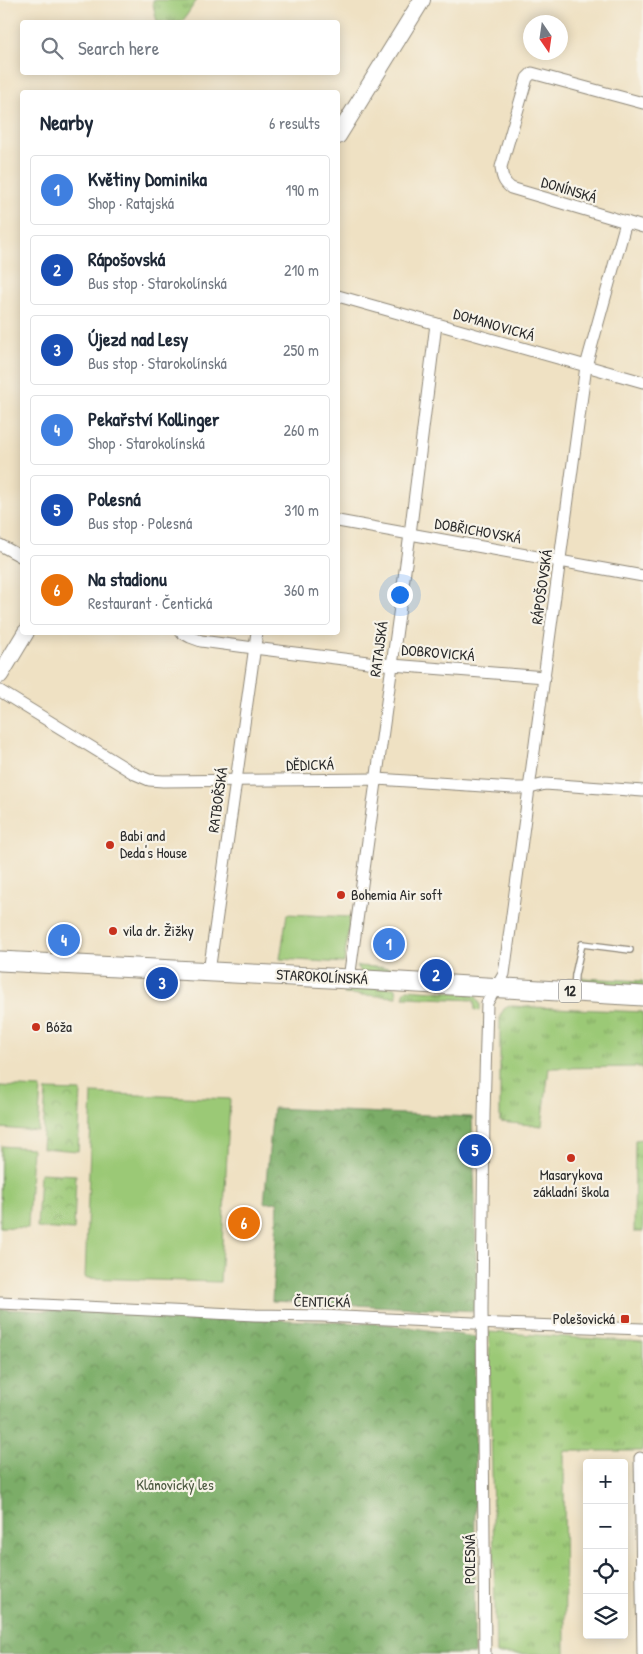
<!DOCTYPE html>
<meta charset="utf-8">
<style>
:root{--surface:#fff;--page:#f2f2f3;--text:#1f2937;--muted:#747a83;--line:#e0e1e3;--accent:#c8321e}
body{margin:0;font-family:"Patrick Hand",sans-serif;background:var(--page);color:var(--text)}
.controls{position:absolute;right:15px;bottom:15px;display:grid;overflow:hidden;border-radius:5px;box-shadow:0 2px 12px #0003}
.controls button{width:45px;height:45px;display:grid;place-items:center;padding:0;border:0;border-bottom:1px solid var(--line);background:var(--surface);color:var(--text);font:25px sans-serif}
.compass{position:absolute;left:523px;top:15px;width:45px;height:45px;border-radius:50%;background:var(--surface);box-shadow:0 2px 12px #0003;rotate:167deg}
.you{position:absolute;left:399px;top:594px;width:18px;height:18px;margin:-12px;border:4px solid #fff;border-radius:50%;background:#1a73e8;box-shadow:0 0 0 8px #1a73e833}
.badge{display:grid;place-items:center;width:32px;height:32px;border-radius:50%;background:var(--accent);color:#fff;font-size:16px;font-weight:700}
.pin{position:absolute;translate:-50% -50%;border:2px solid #fff;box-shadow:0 1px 5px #0006}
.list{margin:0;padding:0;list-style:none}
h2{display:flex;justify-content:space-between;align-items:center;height:65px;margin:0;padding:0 20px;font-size:21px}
h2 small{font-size:16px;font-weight:400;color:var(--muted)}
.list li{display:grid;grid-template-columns:32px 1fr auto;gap:15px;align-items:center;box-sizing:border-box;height:70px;margin:0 10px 10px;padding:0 10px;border:1px solid var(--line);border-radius:5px}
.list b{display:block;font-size:19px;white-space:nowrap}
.list p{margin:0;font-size:16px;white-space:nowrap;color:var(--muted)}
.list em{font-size:16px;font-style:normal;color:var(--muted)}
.icon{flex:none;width:28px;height:28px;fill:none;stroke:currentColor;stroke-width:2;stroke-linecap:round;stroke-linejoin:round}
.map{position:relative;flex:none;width:643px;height:1654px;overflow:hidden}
.search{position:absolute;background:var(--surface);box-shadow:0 2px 12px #0003;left:20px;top:20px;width:320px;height:55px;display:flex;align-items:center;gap:12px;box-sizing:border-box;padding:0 18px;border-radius:5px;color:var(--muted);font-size:19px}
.panel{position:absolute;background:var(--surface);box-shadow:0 2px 12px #0003;left:20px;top:90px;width:320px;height:545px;border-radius:5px}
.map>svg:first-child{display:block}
</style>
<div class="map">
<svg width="643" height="1654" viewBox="0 0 643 1654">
<defs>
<pattern id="grass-tufts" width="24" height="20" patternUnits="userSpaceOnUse" patternTransform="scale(1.25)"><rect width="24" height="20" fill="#9bc976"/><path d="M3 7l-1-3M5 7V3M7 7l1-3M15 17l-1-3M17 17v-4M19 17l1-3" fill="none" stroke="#7fa361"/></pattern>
<pattern id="forest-crowns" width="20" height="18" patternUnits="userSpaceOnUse" patternTransform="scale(1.25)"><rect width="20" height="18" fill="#7cad67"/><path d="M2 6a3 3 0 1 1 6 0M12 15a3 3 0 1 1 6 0" fill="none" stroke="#668d55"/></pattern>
<pattern id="park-crowns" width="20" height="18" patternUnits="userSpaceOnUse" patternTransform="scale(1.25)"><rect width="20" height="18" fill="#9bc976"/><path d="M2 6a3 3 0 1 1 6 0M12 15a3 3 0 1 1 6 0" fill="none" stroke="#7fa361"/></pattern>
</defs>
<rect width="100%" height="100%" fill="#f7f3e8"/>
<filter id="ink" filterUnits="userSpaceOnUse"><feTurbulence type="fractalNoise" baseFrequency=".02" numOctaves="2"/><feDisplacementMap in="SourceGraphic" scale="10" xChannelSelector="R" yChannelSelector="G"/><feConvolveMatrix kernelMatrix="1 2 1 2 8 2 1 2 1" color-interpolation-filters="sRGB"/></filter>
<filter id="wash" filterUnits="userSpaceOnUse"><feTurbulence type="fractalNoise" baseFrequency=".0096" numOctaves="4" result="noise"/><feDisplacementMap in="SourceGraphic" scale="20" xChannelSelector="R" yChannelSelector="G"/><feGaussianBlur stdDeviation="1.12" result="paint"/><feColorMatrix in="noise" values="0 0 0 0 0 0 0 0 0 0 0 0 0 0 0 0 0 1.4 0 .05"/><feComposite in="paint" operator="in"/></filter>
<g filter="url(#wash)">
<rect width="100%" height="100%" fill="#efe1c3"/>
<g fill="url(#grass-tufts)" stroke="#637a50">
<polygon points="153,0 197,0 182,22 157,22 153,4"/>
<polygon points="357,966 419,969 419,970 415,974 362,973"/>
<polygon points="581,978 643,981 643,987 581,983"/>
<polygon points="345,986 396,988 397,997 344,994"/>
<polygon points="407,989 475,994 480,1004 480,1011 475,1010 474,1000 404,997 404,992"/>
<polygon points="509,1006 643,1012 643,1074 642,1067 549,1068 542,1126 500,1122 500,1016 504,1009"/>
<polygon points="643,1139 643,1232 634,1232 635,1140"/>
<polygon points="489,1332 643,1342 643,1451 564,1451 565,1654 496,1654"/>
</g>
<g fill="url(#forest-crowns)" stroke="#546c49">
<polygon points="273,1108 472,1117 475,1200 477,1311 272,1301 278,1202 264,1203"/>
<polygon points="0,1309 387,1324 476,1337 474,1654 0,1654"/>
</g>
<g fill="url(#park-crowns)" stroke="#637a50">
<polygon points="46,1090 81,1091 78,1151 42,1148"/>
<polygon points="40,1173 76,1175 74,1230 37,1228"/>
</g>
<g fill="#9bc976" stroke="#637a50">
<polygon points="287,914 350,917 344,963 280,959"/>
<polygon points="0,1086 41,1088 38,1131 0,1128"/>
<polygon points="92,1093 230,1099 220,1282 85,1278"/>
<polygon points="1,1146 32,1148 28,1228 0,1227"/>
</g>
</g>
<g filter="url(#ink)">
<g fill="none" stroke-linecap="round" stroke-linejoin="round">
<defs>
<polyline id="lane" points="574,990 575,975 582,944 630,950"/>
<g id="street">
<path d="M643 103 532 73 527 78 501 167C502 176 503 182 511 188L643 227"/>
<polyline points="338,296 643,382"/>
<polyline points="338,521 643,576"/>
<polyline points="0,545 22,557"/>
<polyline points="181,632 190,637 201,641 254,648 392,665 545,677"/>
<polyline points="0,691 135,774 149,780 163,781 377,779 513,788 530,788 545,784 643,791"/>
<polyline points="209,972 257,632"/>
<polyline points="349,979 410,534 436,324"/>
<polyline points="0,1303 255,1315 322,1316 473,1323 643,1329"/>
<polyline points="640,1458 643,1654"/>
<polyline points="485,1654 482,1309 484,1115 487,1003 504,974 586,366 626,222"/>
</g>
<g id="secondary">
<polyline points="338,136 422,0"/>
<polyline points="0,675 26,632"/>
</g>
<polyline id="primary" points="0,961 349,979 643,996"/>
</defs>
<use href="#lane" stroke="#8d8677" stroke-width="8"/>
<use href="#street" stroke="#8d8677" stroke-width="13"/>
<use href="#secondary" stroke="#8d8677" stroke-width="18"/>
<use href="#primary" stroke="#8d8677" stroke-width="21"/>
<use href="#lane" stroke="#fff" stroke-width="5.5"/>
<use href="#street" stroke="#fff" stroke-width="11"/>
<use href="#secondary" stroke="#fff" stroke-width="16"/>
<use href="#primary" stroke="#fff" stroke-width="19"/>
</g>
</g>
<g fill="#c8321e" stroke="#f7f3e8" stroke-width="2">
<circle cx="110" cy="845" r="5"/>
<circle cx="341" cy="895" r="5"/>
<circle cx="113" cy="931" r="5"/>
<circle cx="36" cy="1027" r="5"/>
<circle cx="571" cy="1158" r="5"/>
<rect x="620" y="1314" width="10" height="10" rx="2.5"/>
</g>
<g text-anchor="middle" stroke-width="4.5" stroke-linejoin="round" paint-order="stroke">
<rect fill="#f7f3e8" stroke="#686764" stroke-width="1" x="559" y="979.5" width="22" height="23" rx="4"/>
<g font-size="14" font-weight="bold" fill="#2b2b2b">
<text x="570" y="996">12</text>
</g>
<g font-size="15" fill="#2b2b2b" stroke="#f7f3e8">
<text transform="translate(569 190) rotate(17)" y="5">DONÍNSKÁ</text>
<text transform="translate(494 325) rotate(16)" y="5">DOMANOVICKÁ</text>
<text transform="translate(478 531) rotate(10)" y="5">DOBŘICHOVSKÁ</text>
<text transform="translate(542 587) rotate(-82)" y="5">RÁPOŠOVSKÁ</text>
<text transform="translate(379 649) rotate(-82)" y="5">RATAJSKÁ</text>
<text transform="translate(438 653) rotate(5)" y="5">DOBROVICKÁ</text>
<text transform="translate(310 765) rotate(-1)" y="5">DĚDICKÁ</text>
<text transform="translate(218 800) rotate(-82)" y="5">RATBOŘSKÁ</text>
<text transform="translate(322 977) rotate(3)" y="5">STAROKOLÍNSKÁ</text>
<text transform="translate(322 1302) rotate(1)" y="5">ČENTICKÁ</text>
<text transform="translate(470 1559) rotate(-90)" y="5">POLESNÁ</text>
</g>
<g font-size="15" fill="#2b2b2b" stroke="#f7f3e8" text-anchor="start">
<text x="120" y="841">Babi and<tspan x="120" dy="17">Deda's House</tspan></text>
<text x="351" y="900">Bohemia Air soft</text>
<text x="123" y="936">vila dr. Žižky</text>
<text x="46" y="1032">Bóža</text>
<text x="571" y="1180" text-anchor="middle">Masarykova<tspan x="571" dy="17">základní škola</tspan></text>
<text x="615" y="1324" text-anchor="end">Polešovická</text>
</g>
<g font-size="15" fill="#4d5a42" stroke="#f7f3e8">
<text x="175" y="1490">Klánovický les</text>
</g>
</g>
</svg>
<div class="controls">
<button>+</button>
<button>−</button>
<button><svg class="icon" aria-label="locate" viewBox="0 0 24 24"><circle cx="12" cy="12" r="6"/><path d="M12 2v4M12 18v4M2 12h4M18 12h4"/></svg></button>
<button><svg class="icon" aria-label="layers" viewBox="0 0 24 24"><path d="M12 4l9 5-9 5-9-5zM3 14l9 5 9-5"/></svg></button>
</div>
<svg class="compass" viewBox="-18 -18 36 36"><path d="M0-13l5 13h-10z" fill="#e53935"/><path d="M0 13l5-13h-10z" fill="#747a83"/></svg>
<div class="you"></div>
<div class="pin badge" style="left:389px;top:944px;background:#3f7fe0">1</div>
<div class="pin badge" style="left:436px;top:975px;background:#1a4fb4">2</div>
<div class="pin badge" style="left:162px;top:983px;background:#1a4fb4">3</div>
<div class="pin badge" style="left:64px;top:940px;background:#3f7fe0">4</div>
<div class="pin badge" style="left:475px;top:1150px;background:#1a4fb4">5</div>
<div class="pin badge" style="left:244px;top:1223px;background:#e8710a">6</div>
<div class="search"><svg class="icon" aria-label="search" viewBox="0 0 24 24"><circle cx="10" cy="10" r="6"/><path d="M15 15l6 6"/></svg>Search here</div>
<section class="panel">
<h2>Nearby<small>6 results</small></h2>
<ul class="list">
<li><span class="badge" style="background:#3f7fe0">1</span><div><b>Květiny Dominika</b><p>Shop · Ratajská</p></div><em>190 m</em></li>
<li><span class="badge" style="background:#1a4fb4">2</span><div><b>Rápošovská</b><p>Bus stop · Starokolínská</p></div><em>210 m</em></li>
<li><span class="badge" style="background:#1a4fb4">3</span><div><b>Újezd nad Lesy</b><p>Bus stop · Starokolínská</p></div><em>250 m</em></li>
<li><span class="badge" style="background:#3f7fe0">4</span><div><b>Pekařství Kollinger</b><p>Shop · Starokolínská</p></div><em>260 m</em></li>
<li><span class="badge" style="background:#1a4fb4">5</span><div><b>Polesná</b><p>Bus stop · Polesná</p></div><em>310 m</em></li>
<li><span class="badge" style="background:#e8710a">6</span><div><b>Na stadionu</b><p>Restaurant · Čentická</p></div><em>360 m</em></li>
</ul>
</section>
</div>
